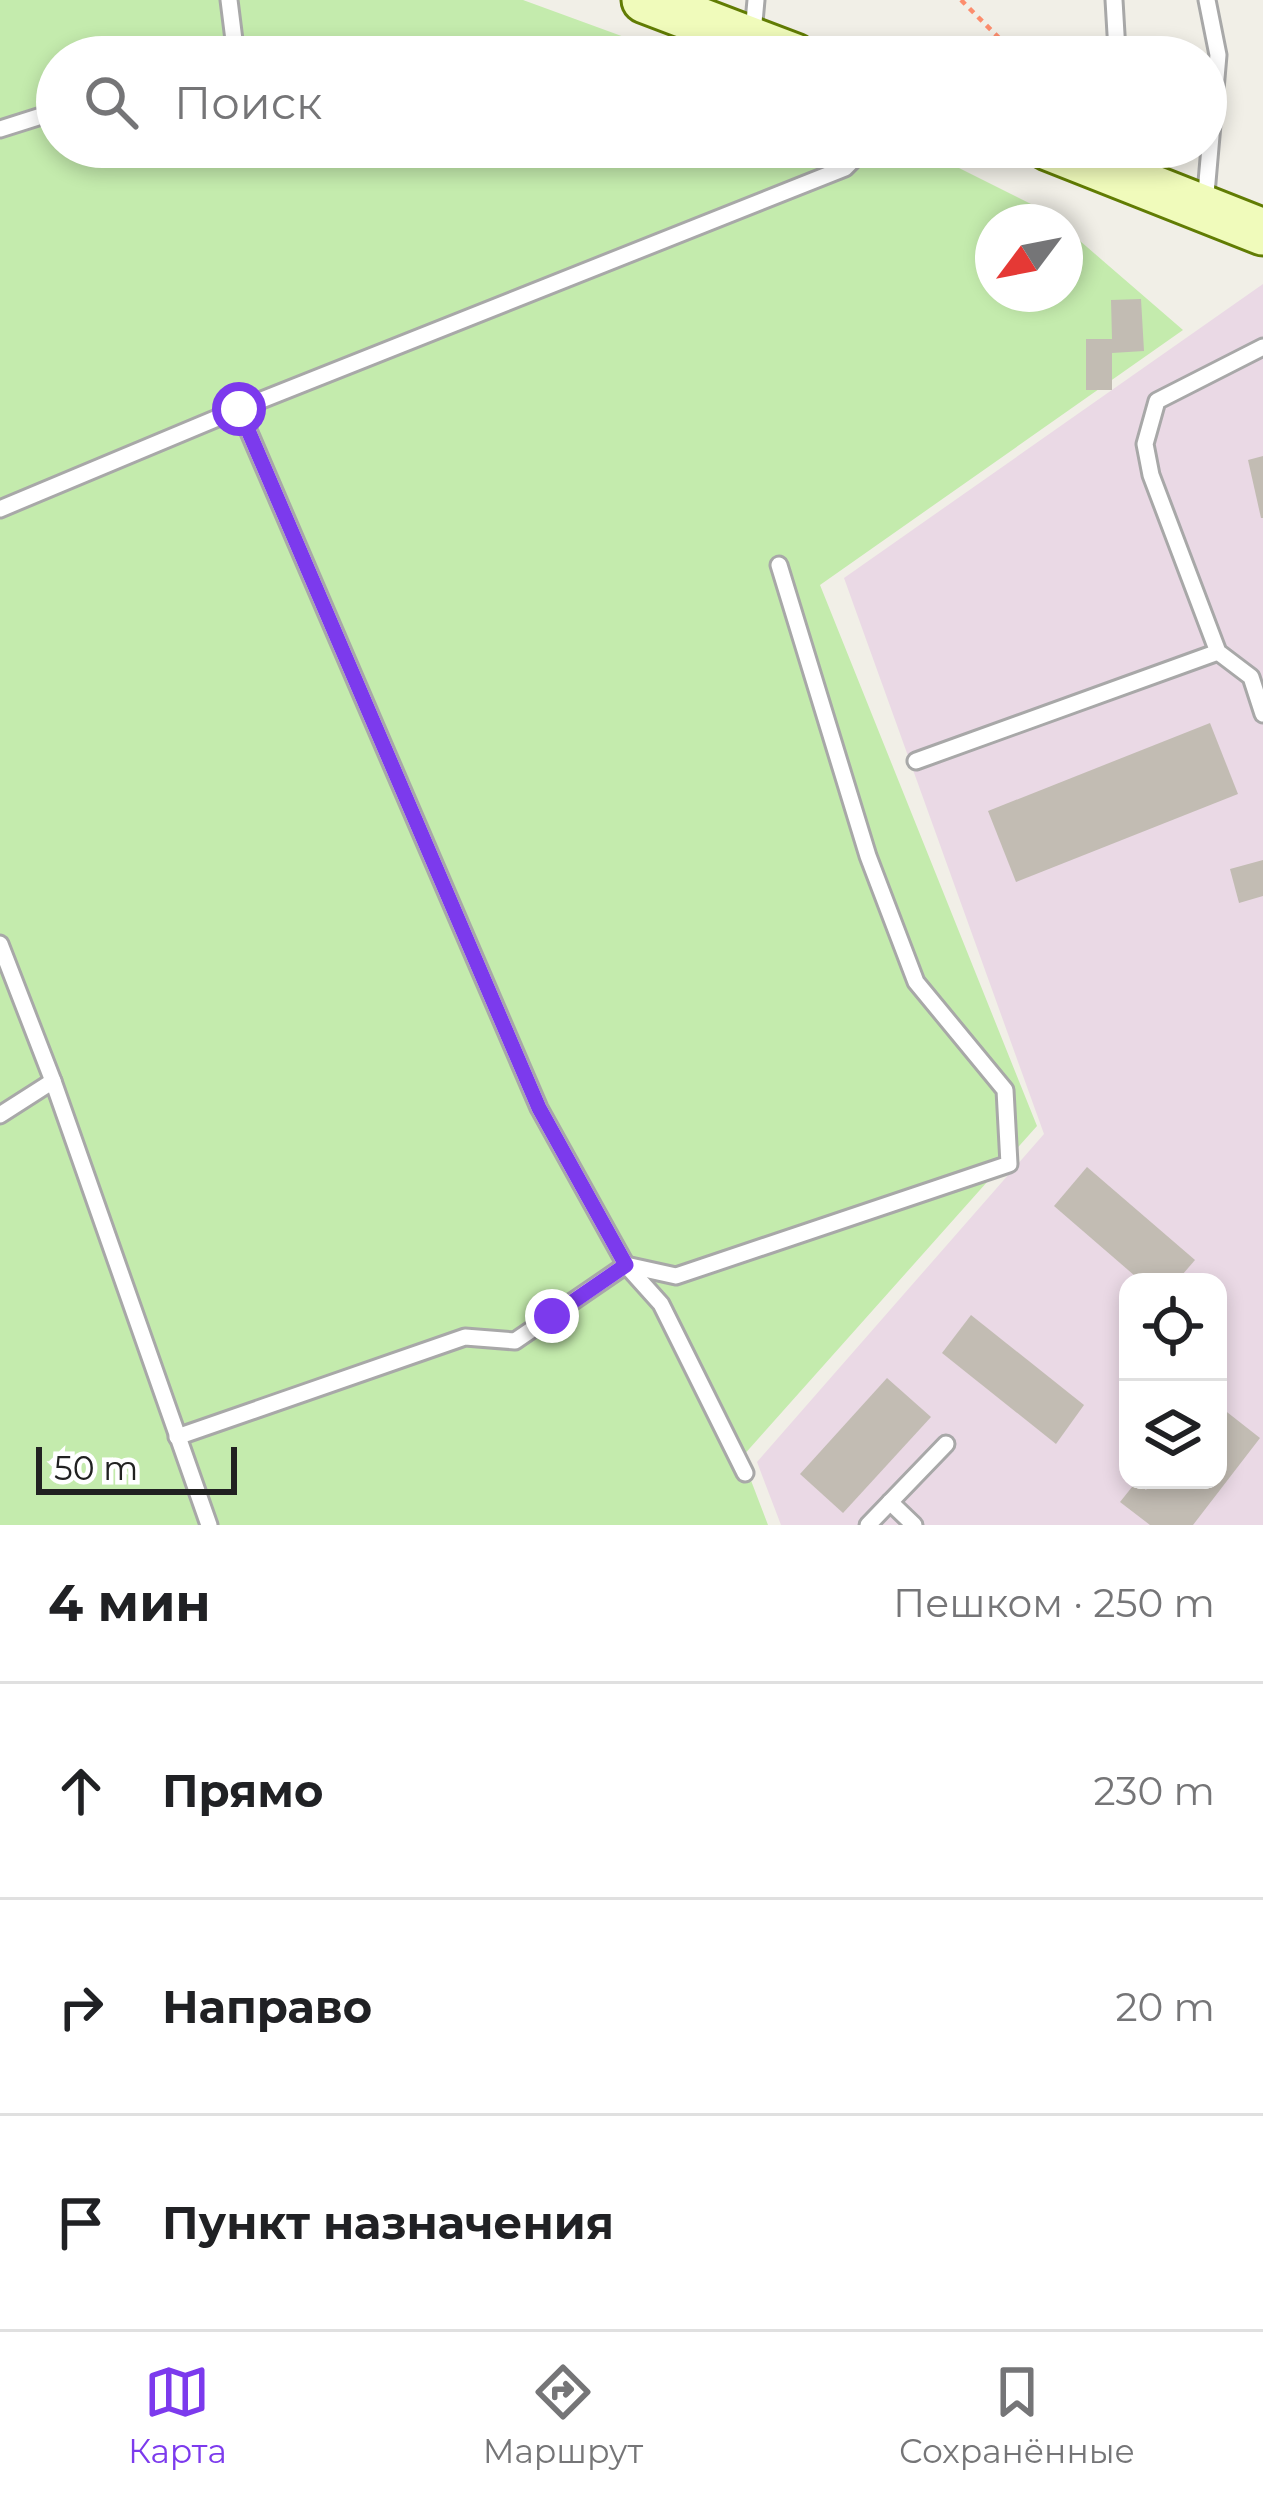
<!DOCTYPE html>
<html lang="ru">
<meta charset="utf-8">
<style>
:root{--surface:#fff;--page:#f6f6f6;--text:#202124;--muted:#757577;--line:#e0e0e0;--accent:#7c3aed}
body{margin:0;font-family:Montserrat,sans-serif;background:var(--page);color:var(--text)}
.controls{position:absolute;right:36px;bottom:36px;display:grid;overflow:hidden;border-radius:24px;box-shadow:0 6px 18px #0003}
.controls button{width:108px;height:108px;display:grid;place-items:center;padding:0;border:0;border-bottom:3px solid var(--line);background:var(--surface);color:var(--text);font:60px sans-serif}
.compass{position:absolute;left:975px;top:204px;width:108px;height:108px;border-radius:50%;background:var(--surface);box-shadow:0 6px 18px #0003;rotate:238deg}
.scale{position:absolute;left:36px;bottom:30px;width:201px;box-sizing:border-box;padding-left:12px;border:6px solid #212121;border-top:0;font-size:33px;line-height:42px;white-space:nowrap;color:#212121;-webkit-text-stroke:9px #fff;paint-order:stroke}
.stop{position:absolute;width:36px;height:36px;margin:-27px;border:9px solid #7c3aed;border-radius:50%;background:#fff}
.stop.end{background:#7c3aed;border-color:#fff;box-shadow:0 3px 12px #0008}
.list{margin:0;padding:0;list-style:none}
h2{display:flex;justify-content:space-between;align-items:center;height:156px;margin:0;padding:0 48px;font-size:51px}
h2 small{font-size:39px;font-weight:400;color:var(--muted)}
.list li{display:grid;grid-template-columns:78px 1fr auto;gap:36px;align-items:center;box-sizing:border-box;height:216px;padding:0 48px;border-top:3px solid var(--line)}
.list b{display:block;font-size:45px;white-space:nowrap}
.list em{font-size:39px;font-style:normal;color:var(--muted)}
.icon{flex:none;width:66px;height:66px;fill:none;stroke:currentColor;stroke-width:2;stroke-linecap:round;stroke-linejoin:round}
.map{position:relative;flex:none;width:1263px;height:1525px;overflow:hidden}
.search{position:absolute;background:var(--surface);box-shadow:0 6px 18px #0003;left:36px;right:36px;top:36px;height:132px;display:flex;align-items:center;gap:30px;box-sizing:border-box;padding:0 42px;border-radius:66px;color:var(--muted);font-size:45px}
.sheet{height:804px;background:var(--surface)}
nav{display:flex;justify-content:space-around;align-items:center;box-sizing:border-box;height:168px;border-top:3px solid var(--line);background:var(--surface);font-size:33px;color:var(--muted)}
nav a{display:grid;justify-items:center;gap:6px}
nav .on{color:var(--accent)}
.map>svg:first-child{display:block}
</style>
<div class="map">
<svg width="1263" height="1525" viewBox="0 0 1263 1525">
<rect width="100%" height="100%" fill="#f1efe7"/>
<path fill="#ead9e5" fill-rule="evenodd" d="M1263 284V1525H781L757 1462 1044 1134 844 578ZM1128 1282H1218V1480H1128Z"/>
<polygon fill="#c4ebad" points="0,0 523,0 679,57 57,57 57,147 917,147 1047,212 1059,222 993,222 993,294 1065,294 1065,228 1183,330 820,585 1037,1126 742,1457 768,1525 0,1525"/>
<g fill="#c2bcb3">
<polygon points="1141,299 1144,351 1112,353 1112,390 1086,390 1086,339 1112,339 1111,300"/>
<polygon points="1263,456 1263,518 1261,518 1248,460"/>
<polygon points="1210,723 1238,794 1016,882 988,811"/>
<polygon points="1263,860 1263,896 1239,903 1230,869"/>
<polygon points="1087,1167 1195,1260 1176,1282 1142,1282 1054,1206"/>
<polygon points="971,1315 1084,1405 1056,1444 942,1353"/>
<polygon points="887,1378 931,1417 843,1513 800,1474"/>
<polygon points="1218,1405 1260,1438 1193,1525 1150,1525 1120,1502 1136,1482 1146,1490 1153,1480 1218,1480"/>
</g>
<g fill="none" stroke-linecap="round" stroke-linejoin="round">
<defs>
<g id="lane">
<polyline points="229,0 236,56 233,57"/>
<polyline points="753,33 756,0"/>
<polyline points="1113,57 1117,51 1114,0"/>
<polyline points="0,129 57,111"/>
<polyline points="1205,205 1218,55 1207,0"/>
<polyline points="1263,347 1157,401 1145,444 1151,475 1218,652 1251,677 1263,714"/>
<polyline points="239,409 539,1108 626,1265 661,1304 745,1473"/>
<polyline points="0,509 239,409 845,168 866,147"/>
<polyline points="916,761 1218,652"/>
<polyline points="0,944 53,1081 209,1525"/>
<polyline points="0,1115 53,1081"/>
<polyline points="177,1437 465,1337 515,1341 626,1265 676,1276 1009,1164 1005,1090 916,982 868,856 779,565"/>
<polyline points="890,1502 914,1525"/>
<polyline points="868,1525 946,1444"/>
</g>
<g id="secondary">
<polyline points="645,0 795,57"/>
<polyline points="1048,147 1263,232"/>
</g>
</defs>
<use href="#lane" stroke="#a8a8a8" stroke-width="21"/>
<use href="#secondary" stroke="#617c03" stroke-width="51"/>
<polyline stroke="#fc8d6d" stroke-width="4.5" stroke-dasharray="6 6" stroke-linecap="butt" points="961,0 1018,57"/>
<use href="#lane" stroke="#fff" stroke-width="15"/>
<use href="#secondary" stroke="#f0fbbb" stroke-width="45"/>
</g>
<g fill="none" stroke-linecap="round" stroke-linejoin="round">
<polyline stroke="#7c3aed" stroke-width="15" points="239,409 539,1108 626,1265 552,1316"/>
</g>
</svg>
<div class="controls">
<button><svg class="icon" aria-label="locate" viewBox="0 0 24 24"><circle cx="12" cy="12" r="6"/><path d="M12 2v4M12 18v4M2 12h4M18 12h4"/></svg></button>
<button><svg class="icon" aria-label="layers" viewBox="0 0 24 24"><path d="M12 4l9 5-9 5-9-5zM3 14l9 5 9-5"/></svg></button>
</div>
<svg class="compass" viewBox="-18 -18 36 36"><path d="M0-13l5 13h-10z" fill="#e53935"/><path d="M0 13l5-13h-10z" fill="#757577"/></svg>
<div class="scale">50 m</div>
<div class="stop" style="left:239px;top:409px"></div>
<div class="stop end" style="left:552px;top:1316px"></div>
<div class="search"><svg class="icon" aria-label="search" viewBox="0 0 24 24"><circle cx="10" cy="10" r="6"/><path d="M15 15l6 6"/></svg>Поиск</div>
</div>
<section class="sheet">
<h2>4 мин<small>Пешком · 250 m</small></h2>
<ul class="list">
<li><svg class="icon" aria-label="ahead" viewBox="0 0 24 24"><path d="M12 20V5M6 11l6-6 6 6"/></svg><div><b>Прямо</b></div><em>230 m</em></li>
<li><svg class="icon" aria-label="right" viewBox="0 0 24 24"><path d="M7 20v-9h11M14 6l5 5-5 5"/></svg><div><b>Направо</b></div><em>20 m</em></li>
<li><svg class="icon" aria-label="arrive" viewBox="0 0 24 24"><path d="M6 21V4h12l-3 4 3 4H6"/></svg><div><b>Пункт назначения</b></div></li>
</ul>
</section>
<nav>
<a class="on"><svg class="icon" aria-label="map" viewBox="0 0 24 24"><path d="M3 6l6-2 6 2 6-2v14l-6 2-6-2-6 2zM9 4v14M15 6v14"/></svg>Карта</a>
<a><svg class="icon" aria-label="directions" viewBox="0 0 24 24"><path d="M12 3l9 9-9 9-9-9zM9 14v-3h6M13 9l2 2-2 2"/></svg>Маршрут</a>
<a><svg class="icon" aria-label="saved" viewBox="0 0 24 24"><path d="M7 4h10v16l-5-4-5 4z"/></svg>Сохранённые</a>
</nav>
